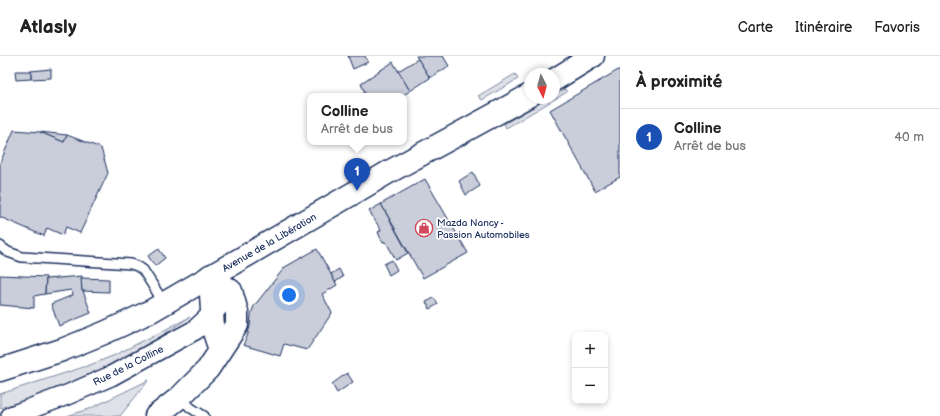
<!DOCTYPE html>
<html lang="fr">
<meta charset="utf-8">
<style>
:root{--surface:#fff;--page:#f6f6f6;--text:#222;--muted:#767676;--line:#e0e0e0;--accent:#d1495b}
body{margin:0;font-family:"Balsamiq Sans",sans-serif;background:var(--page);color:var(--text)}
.controls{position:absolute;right:12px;bottom:12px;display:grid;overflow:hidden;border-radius:8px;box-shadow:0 2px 6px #0003}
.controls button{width:36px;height:36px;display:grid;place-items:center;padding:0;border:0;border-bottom:1px solid var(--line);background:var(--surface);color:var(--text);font:20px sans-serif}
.compass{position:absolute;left:524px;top:12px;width:36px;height:36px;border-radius:50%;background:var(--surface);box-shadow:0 2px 6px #0003;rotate:174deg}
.you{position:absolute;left:289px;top:239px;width:14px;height:14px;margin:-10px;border:3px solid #fff;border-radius:50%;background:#1a73e8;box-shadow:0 0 0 6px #1a73e833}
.badge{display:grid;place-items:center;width:26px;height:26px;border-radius:50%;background:var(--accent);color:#fff;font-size:13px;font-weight:700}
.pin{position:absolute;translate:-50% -33px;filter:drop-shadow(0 1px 2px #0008)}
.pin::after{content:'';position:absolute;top:21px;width:14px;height:12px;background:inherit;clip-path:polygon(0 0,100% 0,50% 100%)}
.popup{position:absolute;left:307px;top:37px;width:100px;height:52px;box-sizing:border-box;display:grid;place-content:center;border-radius:8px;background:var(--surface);filter:drop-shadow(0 1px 3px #0005);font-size:13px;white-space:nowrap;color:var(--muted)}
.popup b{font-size:15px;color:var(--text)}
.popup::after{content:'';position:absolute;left:50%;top:100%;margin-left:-8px;border:8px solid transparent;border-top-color:var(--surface)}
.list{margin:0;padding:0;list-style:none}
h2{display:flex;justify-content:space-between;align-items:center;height:52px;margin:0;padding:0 16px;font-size:17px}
h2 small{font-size:13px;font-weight:400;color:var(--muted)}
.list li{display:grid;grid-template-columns:26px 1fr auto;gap:12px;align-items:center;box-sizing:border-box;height:56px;padding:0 16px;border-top:1px solid var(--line)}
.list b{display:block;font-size:15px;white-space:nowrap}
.list p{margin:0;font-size:13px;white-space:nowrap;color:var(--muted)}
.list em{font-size:13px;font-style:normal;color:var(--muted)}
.map{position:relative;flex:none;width:620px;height:360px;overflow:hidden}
header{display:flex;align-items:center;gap:24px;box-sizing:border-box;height:56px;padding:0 20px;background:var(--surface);border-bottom:1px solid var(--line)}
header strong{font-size:19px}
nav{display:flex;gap:22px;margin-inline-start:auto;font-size:14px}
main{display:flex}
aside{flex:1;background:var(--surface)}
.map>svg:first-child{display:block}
</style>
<header>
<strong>Atlasly</strong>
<nav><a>Carte</a><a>Itinéraire</a><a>Favoris</a></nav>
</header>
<main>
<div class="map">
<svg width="620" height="360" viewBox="0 0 620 360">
<rect width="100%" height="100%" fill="#fff"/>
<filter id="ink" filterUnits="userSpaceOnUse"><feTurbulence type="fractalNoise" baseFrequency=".025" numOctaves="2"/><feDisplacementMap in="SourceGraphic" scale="8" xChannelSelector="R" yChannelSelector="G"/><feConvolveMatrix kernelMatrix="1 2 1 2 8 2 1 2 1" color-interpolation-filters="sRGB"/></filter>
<g filter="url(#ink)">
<g fill="#dee1e7" stroke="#7c88a2">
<polygon points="515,18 518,23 482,44 478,40"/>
<polygon points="565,33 567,36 506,72 504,68 549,42 554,42 554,39"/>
<path d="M190 261C166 277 143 293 117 306 80 325 40 340 0 352V338L90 309 115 299Z"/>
<polygon points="149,324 120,360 67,360 89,353"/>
</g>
<g fill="#caceda" stroke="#1b2f5e">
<polygon points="348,0 365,0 368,6 353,13"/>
<polygon points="416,0 443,0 449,10 430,22"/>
<polygon points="418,3 430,22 410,35 398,15"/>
<polygon points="393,6 410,35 402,40 366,40 361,27"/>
<polygon points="51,13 51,22 31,23 31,15"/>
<polygon points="620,13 620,121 595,135 550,54"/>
<polygon points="15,15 31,15 31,23 16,24"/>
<polygon points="14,74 40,76 64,86 67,79 101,92 108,117 80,177 66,171 63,179 47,172 44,180 0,161 0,107"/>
<polygon points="40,76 67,79 64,86"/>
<polygon points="473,116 480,130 466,139 459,125"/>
<polygon points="425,123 468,197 423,222 381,148"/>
<polygon points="381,148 408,197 396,204 386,186 385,187 384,185 383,186 380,181 378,176 381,174 369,155"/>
<polygon points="159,193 165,202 155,210 148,200"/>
<polygon points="317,193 337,229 322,238 332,257 307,294 284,288 280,300 243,289 247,281 250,270 251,258 254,250 285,211"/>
<polygon points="392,204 397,214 389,219 384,208"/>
<polygon points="339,213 343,221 335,226 331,218"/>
<polygon points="0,219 46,221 45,238 34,240 34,252 0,249"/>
<polygon points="82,220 82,235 83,235 91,257 59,270 51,248 73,239 71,234 45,238 46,223"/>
<polygon points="81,222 109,223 109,236 82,235"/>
<polygon points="434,242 438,248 430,253 426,246"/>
<polygon points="347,317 353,326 337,337 332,328"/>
</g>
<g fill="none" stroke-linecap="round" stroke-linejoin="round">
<defs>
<g id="service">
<polyline points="0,190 8,196 22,201 131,208 137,210 143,214 164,247"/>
<polyline points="180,341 191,352 204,360"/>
</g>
<polyline id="minor" points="11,360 67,339 111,320 195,274 212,258 220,249"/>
<g id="tertiary">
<polyline points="210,220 213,273 220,294"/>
<polyline points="156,360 180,341 208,313 237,269 237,256 231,235 210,220"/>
</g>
<g id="secondary">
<polyline points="554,24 593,0"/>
<polyline points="0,314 62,294 104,277 128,266 151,255 357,135 387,117 530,39"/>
</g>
</defs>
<use href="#service" stroke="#1b2f5e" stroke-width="12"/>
<use href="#minor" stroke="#1b2f5e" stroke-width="22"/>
<use href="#tertiary" stroke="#1b2f5e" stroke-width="25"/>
<use href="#secondary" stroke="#1b2f5e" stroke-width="25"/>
<use href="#service" stroke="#fff" stroke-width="9"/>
<use href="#minor" stroke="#fff" stroke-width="19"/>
<use href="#tertiary" stroke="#fff" stroke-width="22"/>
<use href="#secondary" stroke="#fff" stroke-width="22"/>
</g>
</g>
<defs>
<symbol id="shop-ring" viewBox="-11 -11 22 22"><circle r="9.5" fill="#fff" stroke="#d1495b" stroke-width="1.5"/><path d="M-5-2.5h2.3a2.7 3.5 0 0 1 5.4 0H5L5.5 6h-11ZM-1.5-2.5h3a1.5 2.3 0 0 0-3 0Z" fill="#d1495b"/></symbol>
</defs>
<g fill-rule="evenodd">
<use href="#shop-ring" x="414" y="162" width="20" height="20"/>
</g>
<g text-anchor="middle" stroke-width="3.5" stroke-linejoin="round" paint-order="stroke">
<g font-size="10" fill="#1b2f5e" stroke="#fff" text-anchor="start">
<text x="437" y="170">Mazda Nancy -<tspan x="437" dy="12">Passion Automobiles</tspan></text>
</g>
<g font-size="10" fill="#1b2f5e" stroke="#fff">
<text transform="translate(269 186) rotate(-30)" y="4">Avenue de la Libération</text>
<text transform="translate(128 309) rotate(-27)" y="4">Rue de la Colline</text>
</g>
</g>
</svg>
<div class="controls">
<button>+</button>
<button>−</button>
</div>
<svg class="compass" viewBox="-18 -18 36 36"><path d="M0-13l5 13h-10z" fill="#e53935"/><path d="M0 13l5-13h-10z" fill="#767676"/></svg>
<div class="you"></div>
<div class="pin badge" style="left:357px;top:135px;background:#1a4fb4">1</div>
<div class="popup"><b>Colline</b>Arrêt de bus</div>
</div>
<aside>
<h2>À proximité<small></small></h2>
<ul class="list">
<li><span class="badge" style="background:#1a4fb4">1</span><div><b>Colline</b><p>Arrêt de bus</p></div><em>40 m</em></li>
</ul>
</aside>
</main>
